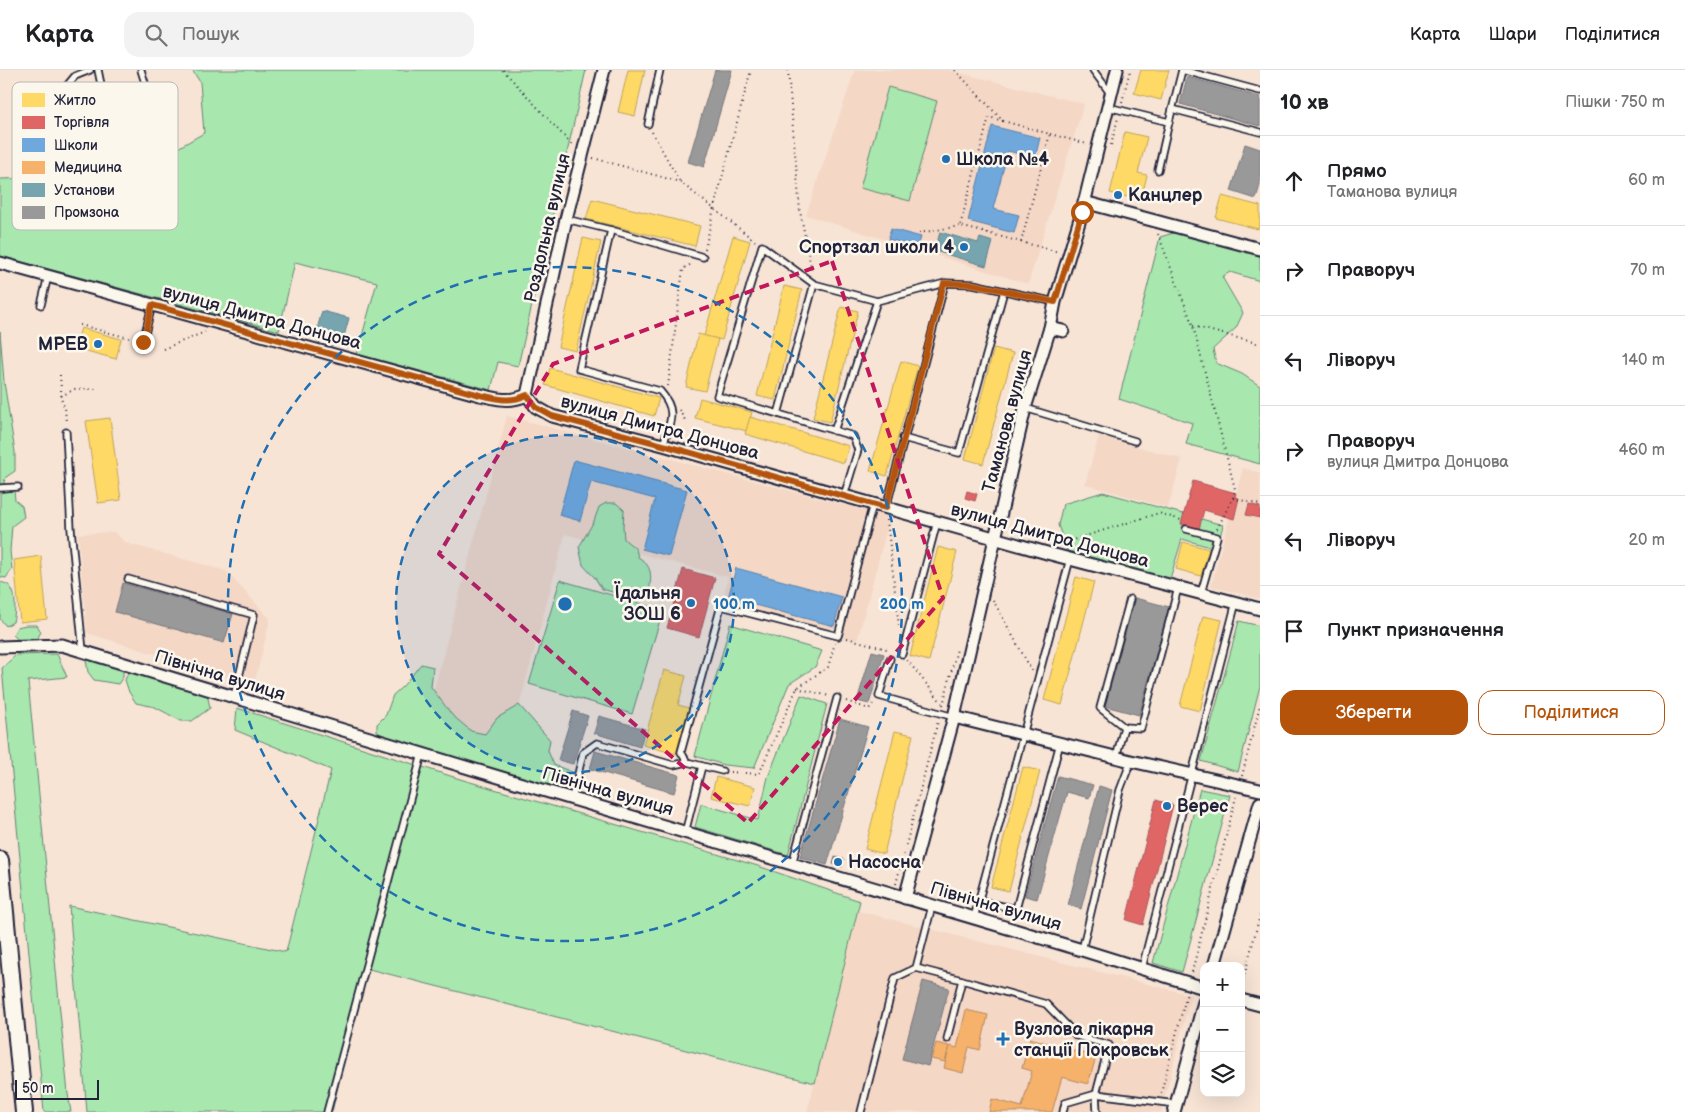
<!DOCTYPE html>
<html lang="uk">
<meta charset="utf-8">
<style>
:root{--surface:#fff;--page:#f2f2f2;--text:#202124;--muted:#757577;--line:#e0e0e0;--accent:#b45309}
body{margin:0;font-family:"Balsamiq Sans",sans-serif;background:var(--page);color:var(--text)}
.controls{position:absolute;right:15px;bottom:15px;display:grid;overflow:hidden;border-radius:10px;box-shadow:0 5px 20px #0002}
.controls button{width:45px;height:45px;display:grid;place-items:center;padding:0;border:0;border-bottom:1px solid var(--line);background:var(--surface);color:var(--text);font:25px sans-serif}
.scale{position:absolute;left:15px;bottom:12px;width:84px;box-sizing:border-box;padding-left:5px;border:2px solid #22223b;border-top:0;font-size:14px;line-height:18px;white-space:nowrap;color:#22223b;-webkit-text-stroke:4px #fbf7ec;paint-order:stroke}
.stop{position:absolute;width:15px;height:15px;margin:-11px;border:4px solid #b45309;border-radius:50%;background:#fff}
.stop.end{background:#b45309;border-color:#fff;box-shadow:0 1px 5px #0008}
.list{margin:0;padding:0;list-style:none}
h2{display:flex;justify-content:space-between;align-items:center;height:65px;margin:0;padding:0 20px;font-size:21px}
h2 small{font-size:16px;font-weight:400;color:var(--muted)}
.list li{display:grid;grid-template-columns:32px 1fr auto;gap:15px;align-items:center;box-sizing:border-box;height:90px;padding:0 20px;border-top:1px solid var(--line)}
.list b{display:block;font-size:19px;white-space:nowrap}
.list p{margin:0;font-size:16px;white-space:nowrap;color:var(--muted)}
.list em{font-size:16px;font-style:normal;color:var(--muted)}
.actions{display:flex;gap:10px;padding:15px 20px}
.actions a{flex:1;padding:11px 0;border:1px solid var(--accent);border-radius:15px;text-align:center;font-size:18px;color:var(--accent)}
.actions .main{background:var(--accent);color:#fff}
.icon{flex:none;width:28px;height:28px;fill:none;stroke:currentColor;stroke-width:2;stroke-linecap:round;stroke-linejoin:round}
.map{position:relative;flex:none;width:1260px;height:1042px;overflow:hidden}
header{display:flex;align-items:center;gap:30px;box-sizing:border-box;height:70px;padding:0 25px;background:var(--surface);border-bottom:1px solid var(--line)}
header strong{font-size:24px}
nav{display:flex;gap:28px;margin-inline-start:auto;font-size:18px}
.search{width:350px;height:45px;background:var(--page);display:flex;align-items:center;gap:12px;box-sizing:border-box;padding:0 18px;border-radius:15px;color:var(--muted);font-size:19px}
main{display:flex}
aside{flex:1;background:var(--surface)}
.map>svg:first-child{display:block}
</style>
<header>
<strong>Карта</strong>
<div class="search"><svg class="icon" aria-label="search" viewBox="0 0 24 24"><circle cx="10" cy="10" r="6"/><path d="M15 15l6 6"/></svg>Пошук</div>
<nav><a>Карта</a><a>Шари</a><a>Поділитися</a></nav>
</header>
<main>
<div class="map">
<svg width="1260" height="1042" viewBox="0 0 1260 1042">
<rect width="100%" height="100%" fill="#f7e4d5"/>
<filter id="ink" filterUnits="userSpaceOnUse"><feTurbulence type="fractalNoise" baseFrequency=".02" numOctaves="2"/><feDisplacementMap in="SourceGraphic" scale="10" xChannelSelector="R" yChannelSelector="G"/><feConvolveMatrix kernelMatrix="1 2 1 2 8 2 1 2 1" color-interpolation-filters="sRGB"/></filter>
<g filter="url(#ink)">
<g fill="#f4d7c5">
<polygon points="855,0 948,0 1084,34 1028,214 806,145"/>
<polygon points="507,346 890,447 857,571 721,536 728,507 565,464 506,686 422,664"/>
<polygon points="1099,366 1182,389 1168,438 1085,414"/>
<polygon points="1243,398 1260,403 1260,529 1211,516"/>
<polygon points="114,462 126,473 226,501 270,549 254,615 87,563 78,464"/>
<polygon points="858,841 1191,925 1161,1042 807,1042"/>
</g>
<g fill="#a8e7ae" stroke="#658474">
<polygon points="192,0 586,0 518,296 498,292 491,320 357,284 377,212 295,192 279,261 0,186 0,109 73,107 155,91 204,63 200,12"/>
<polygon points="888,17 937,31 910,131 860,118"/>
<polygon points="1177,162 1260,185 1260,211 1230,202 1222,207 1243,243 1236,258 1213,279 1216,293 1242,304 1260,316 1260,394 1186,374 1192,353 1119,329 1160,167"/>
<polygon points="0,261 4,312 15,382 15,401 6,407 3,415 0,416"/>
<polygon points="14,420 15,430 22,436 24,447 12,456 10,481 12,499 6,508 0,507 0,423"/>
<polygon points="1103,422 1223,455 1217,479 1182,469 1169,512 1069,486 1058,455 1063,434"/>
<path d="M606 433H616L624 440 623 456 624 469 636 479 638 487C655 497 651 510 648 527L640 530 602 519 595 508 583 495 579 477 594 451 599 437Z"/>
<polygon points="560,510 663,540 632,644 529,614"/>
<path d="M0 512C4 513 9 514 11 518 17 526 15 543 13 552L6 556 0 549Z"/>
<polygon points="1239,551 1260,556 1260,616 1238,702 1201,691"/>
<polygon points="730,554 822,581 815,597 789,614 754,698 724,695 695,686"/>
<polygon points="26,555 37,555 41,562 37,569 32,571 21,572 13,565 17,557"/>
<polygon points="57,584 67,607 28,611 68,1024 71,1042 44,1042 2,598 16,585"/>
<polygon points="91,589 123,600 123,607 118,614 94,610 88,602 86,590"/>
<polygon points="421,594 433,597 431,617 452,645 471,661 485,664 497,648 519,635 550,670 548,681 554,695 572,702 567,722 388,668 377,662 377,654 386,645 393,625 403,616"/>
<polygon points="129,600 207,623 210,638 192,651 181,651 155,637 136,633 129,622 125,610"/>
<polygon points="801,625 827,634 788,785 695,757 701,734 758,750 768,707"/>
<polygon points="237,638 460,709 758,796 860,831 815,1013 365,898 332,1042 87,1042 69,836 286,882 331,700 235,660"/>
<polygon points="1200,719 1230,725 1182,902 1153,893"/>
</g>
<g fill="#ffd966" stroke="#bda259">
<polygon points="628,0 645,0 635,46 618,42"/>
<polygon points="1141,0 1169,0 1161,30 1134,23"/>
<polygon points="1125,62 1147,67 1138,103 1147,105 1141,130 1110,123"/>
<polygon points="1222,126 1260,136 1260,152 1258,159 1216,148"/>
<polygon points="592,129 700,156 695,176 586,149"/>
<polygon points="733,166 750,171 722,270 704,266"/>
<polygon points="583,168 601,172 576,281 558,277"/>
<polygon points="784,216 802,220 775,330 757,326"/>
<polygon points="841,237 858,241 830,352 813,348"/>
<polygon points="81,258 121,269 116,289 75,278"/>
<polygon points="698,264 718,269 705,321 686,317"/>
<polygon points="994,278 1013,283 983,394 965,389"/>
<polygon points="901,291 918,296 887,406 870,401"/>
<polygon points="550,298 659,328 654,346 545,315"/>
<polygon points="700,328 752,342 747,361 695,348"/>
<polygon points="750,347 849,376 844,393 745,364"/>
<polygon points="110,348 121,430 98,433 86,351"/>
<polygon points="1183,472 1209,479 1201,506 1176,499"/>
<polygon points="938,477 957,482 929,591 910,586"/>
<polygon points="41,486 47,549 20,552 14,490"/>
<polygon points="1076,507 1094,512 1062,635 1044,630"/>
<polygon points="1203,546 1222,550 1200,641 1180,636"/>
<polygon points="664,600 686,606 678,635 689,638 676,684 643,675"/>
<polygon points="895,661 913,665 884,784 865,779"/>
<polygon points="1023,697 1040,701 1009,821 991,817"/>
<polygon points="716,707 755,717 750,736 711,727"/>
</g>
<g fill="#e06666" stroke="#a75259">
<polygon points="1193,411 1236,423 1235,427 1239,428 1234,449 1204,440 1199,459 1181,454"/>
<polygon points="967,421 977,424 975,431 965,428"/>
<polygon points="1249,434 1260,437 1260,448 1246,445"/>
<polygon points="683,499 715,508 699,567 667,558"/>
<polygon points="1156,730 1173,735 1143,855 1126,850"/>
</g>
<g fill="#6fa8dc" stroke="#5880ac">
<polygon points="992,56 1040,68 1035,88 1008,81 993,139 1019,145 1014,163 968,151"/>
<polygon points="891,159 921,167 918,177 888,169"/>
<polygon points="574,390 687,420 669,486 642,479 655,429 591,412 580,451 559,445"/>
<polygon points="736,498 842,527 834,556 728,528"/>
</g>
<g fill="#f6b26b" stroke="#b6875d">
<polygon points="966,940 988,945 980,980 969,977 963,1003 944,998 950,976 957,978"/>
<polygon points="1030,968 1096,987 1088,1014 1062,1007 1052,1042 989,1042 992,1029 1022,1037 1032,1001 1022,998"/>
<polygon points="936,973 949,976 945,992 931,989"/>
</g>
<g fill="#76a5af" stroke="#5d7e8c">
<polygon points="940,162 978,173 980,168 993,172 986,196 935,181"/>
<polygon points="322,241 349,248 343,270 316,263"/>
</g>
<g fill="#999" stroke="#75757d">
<polygon points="715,0 732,0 704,97 688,92"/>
<polygon points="1187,7 1260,27 1260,56 1180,34"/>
<polygon points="1245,74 1260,79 1260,115 1256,129 1231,121"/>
<polygon points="123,513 233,544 224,573 115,542"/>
<polygon points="1135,528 1169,537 1139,645 1105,636"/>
<polygon points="872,581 884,584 869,634 857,631"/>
<polygon points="573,641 588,646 573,694 558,690"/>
<polygon points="599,646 645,659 640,677 594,663"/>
<polygon points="840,649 868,657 827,795 800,787"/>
<polygon points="595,681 679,705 674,723 590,699"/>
<polygon points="1058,706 1093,715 1089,728 1067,722 1037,829 1025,826"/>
<polygon points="1099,716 1112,720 1081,839 1068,835"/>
<polygon points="835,787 844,789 842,797 833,794"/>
<polygon points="923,911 949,918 928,996 902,989"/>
</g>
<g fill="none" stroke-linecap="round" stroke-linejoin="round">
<defs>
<g id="service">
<polyline points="98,0 103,24"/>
<polyline points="141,0 145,13"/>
<polyline points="1093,0 1110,23"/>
<polyline points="1182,0 1260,21"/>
<polyline points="55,30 75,6 90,0"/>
<polyline points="1108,37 1169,52 1158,100"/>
<polyline points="1172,39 1260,62"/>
<polyline points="1169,52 1182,0"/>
<polyline points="648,54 660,0"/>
<path d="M566 149 611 160 579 299 660 321C678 341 670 352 663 375"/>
<polyline points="611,160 703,187"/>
<polyline points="41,235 48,206"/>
<polyline points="143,272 152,235"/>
<polyline points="1025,338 1135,371"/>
<polyline points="778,344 814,214"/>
<polyline points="834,361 877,231"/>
<polyline points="66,362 71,459 83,581"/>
<polyline points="903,368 959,383 1004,221"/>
<polyline points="0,418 18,417"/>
<polyline points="844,426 858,380 853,366 717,326 762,176 814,214 877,231 945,213 973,214 1055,232"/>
<polyline points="886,438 945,213"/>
<polyline points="1186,459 1217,467 1201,523"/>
<polyline points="128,509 254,545 234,627"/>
<polyline points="902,584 937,452"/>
<polyline points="890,589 879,626 954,647"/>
<polyline points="1124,657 1141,658 1178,518"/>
<polyline points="1116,688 1124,657 1100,638 1130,529"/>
<polyline points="687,692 681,682 721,536 838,566 873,434"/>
<polyline points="572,729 583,683 597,673 673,695 687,692 722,701"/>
<polyline points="685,763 702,696"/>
<polyline points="792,794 837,628"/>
<polyline points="979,831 1016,839 1060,673"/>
<polyline points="974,848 1070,489"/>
<polyline points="1082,880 1120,720 1131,691"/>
<polyline points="916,898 962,910 947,969"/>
<polyline points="1142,898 1236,532"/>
<polyline points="962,910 1046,934 1077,966 1109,975 1096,1024 1065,1033 1063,1042"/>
<polyline points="327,1042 422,684"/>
<polyline points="861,1042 895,908 916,898 932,836"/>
<polyline points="1097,1042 1096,1024 1176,1034"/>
</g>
<g id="minor">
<polyline points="1084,132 1260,179"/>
<path d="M0 193 480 325C499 329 509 333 527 325L536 337 552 346 663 375 1047 483 1260 539"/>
<polyline points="1050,258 1063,261"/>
<polyline points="527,325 566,149 604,0"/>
<polyline points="0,577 62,575 512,711 1082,880 1204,918"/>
<polyline points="954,647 1131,691 1260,720"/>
<polyline points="905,828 954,647 1025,338 1050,258 1055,232 1082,142 1117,0"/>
<polyline points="1214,896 1260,733"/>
<polyline points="1241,930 1260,935"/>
<polyline points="1174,1042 1204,932"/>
</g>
<polyline id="secondary" points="0,790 24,1042"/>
</defs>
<use href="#service" stroke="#22223b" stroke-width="9"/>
<use href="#minor" stroke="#22223b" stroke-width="15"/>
<use href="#secondary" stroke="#22223b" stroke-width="20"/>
<g stroke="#22223b" stroke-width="2" stroke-dasharray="1 4" stroke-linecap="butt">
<polyline points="503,0 573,76"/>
<polyline points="788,0 800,141 812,202"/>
<polyline points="955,0 1003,51 1050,64 1021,172 960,156 989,47 1003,51"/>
<polyline points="1122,32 1130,0"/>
<polyline points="652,62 680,112"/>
<polyline points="1050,64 1087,74"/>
<polyline points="1111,75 1118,48"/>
<polyline points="593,88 680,112 755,171"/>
<polyline points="919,163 960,156"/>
<polyline points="1158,164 1193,256 1235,419 1233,428 1217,459"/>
<polyline points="1021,172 1059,182"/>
<polyline points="705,179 714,138 751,0"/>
<polyline points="80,255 129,268"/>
<polyline points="1193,256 1260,274"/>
<polyline points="163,279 205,262"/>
<polyline points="60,305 62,333 65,337 66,353"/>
<polyline points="668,316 683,199 693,193"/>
<polyline points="61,326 75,319 96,319"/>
<polyline points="679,340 685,350"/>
<polyline points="1233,428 1260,435"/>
<polyline points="887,450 899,557"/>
<polyline points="1060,474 1159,443 1184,451"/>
<polyline points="993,530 1032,601"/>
<polyline points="847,568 890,580"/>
<polyline points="907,590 942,633"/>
<polyline points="797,618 829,626"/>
<polyline points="846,631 869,639 874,632"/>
<polyline points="943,635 957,579"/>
<polyline points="730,702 759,704 797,618 828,597 835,573"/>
<polyline points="1242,706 1260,635"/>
<polyline points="896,814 938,651"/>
<polyline points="1192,902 1236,727"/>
<polyline points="1241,919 1260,845"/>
<polyline points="1161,1023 1187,923"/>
</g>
<use href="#service" stroke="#fbf7ec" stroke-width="5.5"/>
<use href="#minor" stroke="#fbf7ec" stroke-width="11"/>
<use href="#secondary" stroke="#fbf7ec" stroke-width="16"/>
</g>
</g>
<g fill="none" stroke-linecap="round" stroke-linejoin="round" filter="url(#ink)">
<path stroke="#b45309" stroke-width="6" d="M143 272 152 235 480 325C499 329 509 333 527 325L536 337 552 346 663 375 886 438 944 213 973 214 1055 232 1082 142"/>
</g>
<path fill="none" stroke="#c2185b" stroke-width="4" stroke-dasharray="10 6" stroke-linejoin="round" d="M832 191 943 528 748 753 439 484 553 294Z"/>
<circle cx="565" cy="534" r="169" fill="#1f6fb2" fill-opacity=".12"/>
<g fill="none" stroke="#1f6fb2" stroke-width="2.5" stroke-dasharray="9 6">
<circle cx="565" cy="534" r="169"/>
<circle cx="565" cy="534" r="337"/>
</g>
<g fill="#1f6fb2" stroke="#fbf7ec" stroke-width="2">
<circle cx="946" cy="89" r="5"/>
<circle cx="1118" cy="125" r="5"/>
<circle cx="964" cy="177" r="5"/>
<circle cx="98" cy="274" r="5"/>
<circle cx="691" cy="533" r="5"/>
<circle cx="1167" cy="736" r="5"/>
<circle cx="838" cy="792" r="5"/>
<path d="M1000.5 961.5h5v5h5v5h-5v5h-5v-5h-5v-5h5z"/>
</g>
<g text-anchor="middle" stroke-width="5" stroke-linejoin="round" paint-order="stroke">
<g font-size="18" font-weight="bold" fill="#22223b" stroke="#fbf7ec" text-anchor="start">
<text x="956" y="95">Школа №4</text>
<text x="1128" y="131">Канцлер</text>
<text x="954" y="183" text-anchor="end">Спортзал школи 4</text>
<text x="88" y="280" text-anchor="end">МРЕВ</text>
<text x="681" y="529" text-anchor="end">Їдальня<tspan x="681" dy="21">ЗОШ 6</tspan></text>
<text x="1177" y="742">Верес</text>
<text x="848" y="798">Насосна</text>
<text x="1014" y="965">Вузлова лікарня<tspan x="1014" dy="21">станції Покровськ</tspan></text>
</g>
<g font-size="18" fill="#22223b" stroke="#fbf7ec">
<text transform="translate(547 158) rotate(-77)" y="6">Роздольна вулиця</text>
<text transform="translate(262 247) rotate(15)" y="6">вулиця Дмитра Донцова</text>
<text transform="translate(1007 351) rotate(-75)" y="6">Таманова вулиця</text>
<text transform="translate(660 357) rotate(15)" y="6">вулиця Дмитра Донцова</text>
<text transform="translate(1050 465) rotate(15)" y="6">вулиця Дмитра Донцова</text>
<text transform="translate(220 605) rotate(17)" y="6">Північна вулиця</text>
<text transform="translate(608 721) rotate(16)" y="6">Північна вулиця</text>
<text transform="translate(996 836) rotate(16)" y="6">Північна вулиця</text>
</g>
</g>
<rect x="12" y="12" width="166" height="148" rx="8" fill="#fbf7ec" stroke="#bab7b7" stroke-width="1"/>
<rect x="22" y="23" width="23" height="14" fill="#ffd966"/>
<rect x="22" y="46" width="23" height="13" fill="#e06666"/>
<rect x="22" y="68" width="23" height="14" fill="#6fa8dc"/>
<rect x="22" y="91" width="23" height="13" fill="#f6b26b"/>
<rect x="22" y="113" width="23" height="14" fill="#76a5af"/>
<rect x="22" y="136" width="23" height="13" fill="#999"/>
<g font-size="14" fill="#22223b">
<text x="54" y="35">Житло</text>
<text x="54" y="57">Торгівля</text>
<text x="54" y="80">Школи</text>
<text x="54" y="102">Медицина</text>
<text x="54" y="125">Установи</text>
<text x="54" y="147">Промзона</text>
</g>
<circle cx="565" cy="534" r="8" fill="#1f6fb2" stroke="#fbf7ec" stroke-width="2.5"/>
<g font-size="15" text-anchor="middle" font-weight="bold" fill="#1f6fb2" stroke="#fbf7ec" stroke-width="5" stroke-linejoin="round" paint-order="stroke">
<text x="734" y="539">100 m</text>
<text x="902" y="539">200 m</text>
</g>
</svg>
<div class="controls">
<button>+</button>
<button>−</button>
<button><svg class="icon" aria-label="layers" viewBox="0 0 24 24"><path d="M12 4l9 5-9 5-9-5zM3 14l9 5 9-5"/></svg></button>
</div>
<div class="scale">50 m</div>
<div class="stop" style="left:1082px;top:142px"></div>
<div class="stop end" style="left:143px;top:272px"></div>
</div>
<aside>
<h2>10 хв<small>Пішки · 750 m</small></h2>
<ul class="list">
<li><svg class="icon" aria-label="ahead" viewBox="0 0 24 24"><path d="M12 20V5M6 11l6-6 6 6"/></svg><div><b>Прямо</b><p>Таманова вулиця</p></div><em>60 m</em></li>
<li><svg class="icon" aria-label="right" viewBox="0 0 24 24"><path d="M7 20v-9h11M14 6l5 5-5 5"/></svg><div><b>Праворуч</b></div><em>70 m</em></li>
<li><svg class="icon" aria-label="left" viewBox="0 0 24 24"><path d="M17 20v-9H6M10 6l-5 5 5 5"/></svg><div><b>Ліворуч</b></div><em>140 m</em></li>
<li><svg class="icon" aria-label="right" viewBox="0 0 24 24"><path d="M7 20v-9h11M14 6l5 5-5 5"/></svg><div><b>Праворуч</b><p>вулиця Дмитра Донцова</p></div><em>460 m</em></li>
<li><svg class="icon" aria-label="left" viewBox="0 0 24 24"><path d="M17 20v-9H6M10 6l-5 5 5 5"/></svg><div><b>Ліворуч</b></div><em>20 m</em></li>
<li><svg class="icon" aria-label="arrive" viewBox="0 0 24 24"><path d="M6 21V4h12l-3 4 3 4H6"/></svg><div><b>Пункт призначення</b></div></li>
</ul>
<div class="actions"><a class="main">Зберегти</a><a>Поділитися</a></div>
</aside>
</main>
